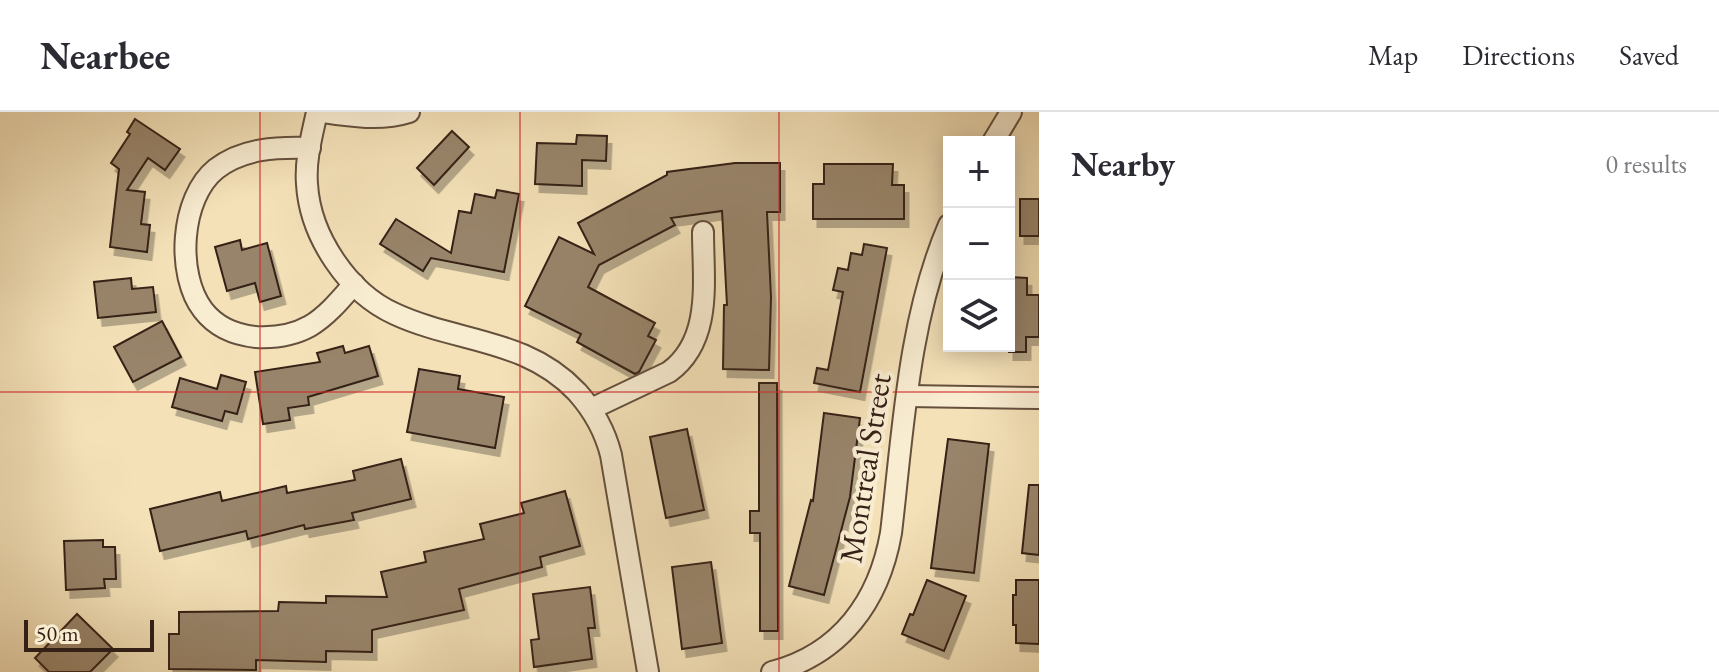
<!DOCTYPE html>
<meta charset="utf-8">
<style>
:root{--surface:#fff;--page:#f7f7f7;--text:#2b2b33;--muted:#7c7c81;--line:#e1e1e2}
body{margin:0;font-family:"EB Garamond",serif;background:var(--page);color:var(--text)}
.controls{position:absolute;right:24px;top:24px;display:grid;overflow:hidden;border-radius:0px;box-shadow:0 4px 20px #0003}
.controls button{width:72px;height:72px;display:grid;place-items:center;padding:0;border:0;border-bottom:2px solid var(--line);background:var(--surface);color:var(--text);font:40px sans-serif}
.scale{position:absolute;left:24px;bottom:20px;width:130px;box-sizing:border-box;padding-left:8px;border:4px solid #352016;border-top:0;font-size:22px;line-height:28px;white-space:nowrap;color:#352016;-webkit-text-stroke:6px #f8ecd1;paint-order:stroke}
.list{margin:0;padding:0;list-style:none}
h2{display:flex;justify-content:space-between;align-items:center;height:104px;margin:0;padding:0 32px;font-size:34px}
h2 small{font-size:26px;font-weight:400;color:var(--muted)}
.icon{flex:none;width:44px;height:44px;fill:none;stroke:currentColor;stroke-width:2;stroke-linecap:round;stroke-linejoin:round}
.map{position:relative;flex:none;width:1039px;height:560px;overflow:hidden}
header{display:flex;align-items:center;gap:48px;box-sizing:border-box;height:112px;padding:0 40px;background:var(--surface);border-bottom:2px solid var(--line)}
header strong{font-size:38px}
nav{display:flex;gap:44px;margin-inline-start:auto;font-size:28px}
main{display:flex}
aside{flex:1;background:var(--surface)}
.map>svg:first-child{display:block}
</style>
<header>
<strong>Nearbee</strong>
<nav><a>Map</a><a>Directions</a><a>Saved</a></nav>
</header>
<main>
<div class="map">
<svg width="1039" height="560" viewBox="0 0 1039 560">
<defs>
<filter id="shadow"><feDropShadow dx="4.5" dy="8" stdDeviation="0" flood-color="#0004"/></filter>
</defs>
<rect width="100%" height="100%" fill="#f4e1b8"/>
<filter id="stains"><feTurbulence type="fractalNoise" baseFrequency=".0025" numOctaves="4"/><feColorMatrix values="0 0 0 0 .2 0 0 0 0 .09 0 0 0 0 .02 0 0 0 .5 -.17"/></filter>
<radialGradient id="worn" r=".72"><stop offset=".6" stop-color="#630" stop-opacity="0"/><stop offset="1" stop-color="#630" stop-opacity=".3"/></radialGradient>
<g fill="#98846a" stroke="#352016" stroke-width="2" filter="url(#shadow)">
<polygon points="135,7 180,37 165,58 148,46 127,78 145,80 141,112 150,113 147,140 110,135 119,57 111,51 130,22 127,20"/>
<polygon points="452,19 469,35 434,73 417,56"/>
<polygon points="577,23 607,24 606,49 582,48 582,74 535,72 537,31 576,32"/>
<polygon points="735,51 780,51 780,100 767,100 771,185 769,258 723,257 724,193 727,193 722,99 671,106 675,113 599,153 588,175 655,211 648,224 656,228 639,260 635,262 577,230 581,222 525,194 559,125 594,142 578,111 667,63 667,60"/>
<polygon points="824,52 893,52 892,73 904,73 904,107 813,107 813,72 824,72"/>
<polygon points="497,78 519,82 504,160 431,146 423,159 380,132 396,107 451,141 459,99 471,101 475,82 495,86"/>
<rect x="1020" y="87" width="19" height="37"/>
<polygon points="240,128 242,138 267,131 281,184 260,190 255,171 227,179 215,135"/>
<polygon points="864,132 887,136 860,280 814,271 817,256 828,258 843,180 833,178 838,156 848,158 851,141 862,143"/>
<polygon points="1009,165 1027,166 1027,183 1039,183 1039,225 1026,225 1026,240 1009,240"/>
<polygon points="131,166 132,177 153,175 156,200 98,206 94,170"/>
<polygon points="162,209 181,245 133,270 114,235"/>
<polygon points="343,234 345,241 369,234 378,264 308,285 309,293 288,296 290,308 263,312 255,260 320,250 317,241"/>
<polygon points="419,257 460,264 458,277 504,285 495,336 407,320"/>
<polygon points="221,263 246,270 237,302 225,299 222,309 172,295 180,266 217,277"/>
<polygon points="759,271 777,271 778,519 760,519 760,421 750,421 750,399 759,399"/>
<polygon points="824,301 860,306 850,385 824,483 789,474 811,388 813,389"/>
<polygon points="687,317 704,398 666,406 650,325"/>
<polygon points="948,327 989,332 974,461 931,456"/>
<polygon points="401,347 411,387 352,401 354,408 305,417 304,413 248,427 246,419 160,439 150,397 220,380 222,389 286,374 287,381 355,368 353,359"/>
<polygon points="1029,373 1039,373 1039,443 1022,441"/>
<polygon points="565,379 580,434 540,445 542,455 459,477 464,498 372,518 372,540 326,539 326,550 256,548 256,558 169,557 169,522 179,522 179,500 278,499 279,490 326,491 326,484 387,485 381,460 426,450 424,440 484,427 480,412 524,401 521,391"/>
<polygon points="103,428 103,435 115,435 116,467 104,467 105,476 66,478 64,429"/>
<polygon points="711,450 722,531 682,537 672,455"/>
<polygon points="927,468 966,484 944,539 902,522 910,502 913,503"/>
<polygon points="1016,468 1039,468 1039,532 1016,531 1016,513 1013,513 1013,483 1016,483"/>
<polygon points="590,475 595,516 588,516 592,547 534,555 531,528 539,527 533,482"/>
<polygon points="77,502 113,537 90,560 49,560 35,546"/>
</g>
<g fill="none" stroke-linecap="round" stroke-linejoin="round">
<defs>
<g id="street">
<path d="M317 0C312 23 305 48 307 72 310 124 348 181 395 202 458 231 526 226 577 280 594 299 605 319 611 343L648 560"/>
<path d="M322 0C349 4 381 9 409 0"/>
<polyline points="993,30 1011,0"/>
<path d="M310 36C277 35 243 36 216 57 180 86 176 163 203 198 216 215 236 223 256 225 274 226 294 223 310 214 327 204 341 187 354 172"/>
<polyline points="908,284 1039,286"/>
<path d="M591 297 669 260C713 228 703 168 703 120"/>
<path d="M772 560C841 542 879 489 891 421 903 320 908 208 949 113"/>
</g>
</defs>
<use href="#street" stroke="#65503e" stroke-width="24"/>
<use href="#street" stroke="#f8ecd1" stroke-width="20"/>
</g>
<path fill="none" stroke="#d62828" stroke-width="2" stroke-opacity="0.55" d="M260 0V560M520 0V560M779 0V560M0 280H1039"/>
<g text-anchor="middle" stroke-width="8" stroke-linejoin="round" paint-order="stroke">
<g font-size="32" fill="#352016" stroke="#f8ecd1">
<text transform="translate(865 356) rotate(-81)" y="11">Montreal Street</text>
</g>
</g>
<rect width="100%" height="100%" filter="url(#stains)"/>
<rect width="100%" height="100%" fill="url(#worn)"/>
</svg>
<div class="controls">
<button>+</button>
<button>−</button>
<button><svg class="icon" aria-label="layers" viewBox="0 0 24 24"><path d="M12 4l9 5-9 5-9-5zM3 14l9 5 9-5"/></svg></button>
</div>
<div class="scale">50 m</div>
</div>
<aside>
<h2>Nearby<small>0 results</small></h2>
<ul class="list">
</ul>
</aside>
</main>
